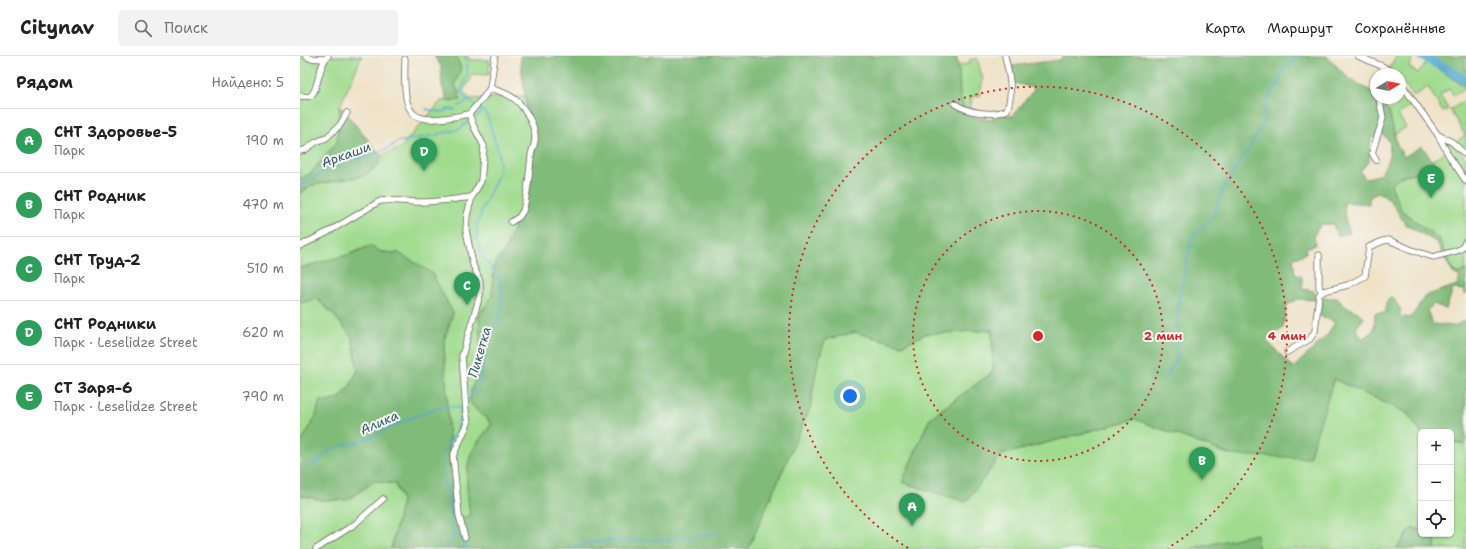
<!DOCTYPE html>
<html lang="ru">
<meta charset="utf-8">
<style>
:root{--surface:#fff;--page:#f2f2f2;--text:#222;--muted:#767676;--line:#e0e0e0;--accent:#db2777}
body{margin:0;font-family:"Shantell Sans",sans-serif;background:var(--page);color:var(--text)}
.controls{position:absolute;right:12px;bottom:12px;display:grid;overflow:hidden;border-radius:6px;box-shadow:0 1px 3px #0004}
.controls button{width:36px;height:36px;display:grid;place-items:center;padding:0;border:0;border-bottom:1px solid var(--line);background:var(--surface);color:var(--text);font:20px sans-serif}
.compass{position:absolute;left:1070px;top:12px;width:36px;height:36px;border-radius:50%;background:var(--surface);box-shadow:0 1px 3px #0004;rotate:80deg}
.you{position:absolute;left:550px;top:340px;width:14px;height:14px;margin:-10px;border:3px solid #fff;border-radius:50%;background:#1a73e8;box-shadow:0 0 0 6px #1a73e833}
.badge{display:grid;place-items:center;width:26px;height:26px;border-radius:50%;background:var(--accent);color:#fff;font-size:13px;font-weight:700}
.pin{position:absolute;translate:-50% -33px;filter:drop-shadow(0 1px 2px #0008)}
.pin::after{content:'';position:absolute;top:21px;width:14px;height:12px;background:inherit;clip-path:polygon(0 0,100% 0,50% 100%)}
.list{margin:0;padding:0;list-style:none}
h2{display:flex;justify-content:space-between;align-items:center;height:52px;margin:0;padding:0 16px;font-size:17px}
h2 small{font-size:13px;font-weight:400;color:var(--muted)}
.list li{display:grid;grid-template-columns:26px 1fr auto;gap:12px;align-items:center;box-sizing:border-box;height:64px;padding:0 16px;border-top:1px solid var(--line)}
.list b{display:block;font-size:15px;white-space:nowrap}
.list p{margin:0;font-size:13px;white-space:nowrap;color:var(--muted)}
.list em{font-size:13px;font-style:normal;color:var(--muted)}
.icon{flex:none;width:22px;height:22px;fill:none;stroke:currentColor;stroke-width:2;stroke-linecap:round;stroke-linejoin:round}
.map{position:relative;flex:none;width:1166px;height:493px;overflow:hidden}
header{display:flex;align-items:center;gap:24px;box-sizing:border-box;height:56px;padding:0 20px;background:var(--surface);border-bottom:1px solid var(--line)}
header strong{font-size:19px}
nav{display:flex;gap:22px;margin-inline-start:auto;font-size:14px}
.search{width:280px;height:36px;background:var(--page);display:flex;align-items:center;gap:10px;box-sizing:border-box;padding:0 14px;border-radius:6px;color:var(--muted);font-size:15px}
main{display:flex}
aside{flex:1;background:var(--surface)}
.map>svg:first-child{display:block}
</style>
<header>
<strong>Citynav</strong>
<div class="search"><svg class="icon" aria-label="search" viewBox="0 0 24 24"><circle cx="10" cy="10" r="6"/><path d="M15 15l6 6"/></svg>Поиск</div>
<nav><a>Карта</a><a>Маршрут</a><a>Сохранённые</a></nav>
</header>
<main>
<aside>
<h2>Рядом<small>Найдено: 5</small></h2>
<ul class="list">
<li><span class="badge" style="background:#2e9e5b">A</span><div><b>СНТ Здоровье-5</b><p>Парк</p></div><em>190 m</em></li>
<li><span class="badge" style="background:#2e9e5b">B</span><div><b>СНТ Родник</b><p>Парк</p></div><em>470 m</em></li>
<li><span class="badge" style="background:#2e9e5b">C</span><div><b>СНТ Труд-2</b><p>Парк</p></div><em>510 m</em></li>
<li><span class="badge" style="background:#2e9e5b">D</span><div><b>СНТ Родники</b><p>Парк · Leselidze Street</p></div><em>620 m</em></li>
<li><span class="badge" style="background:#2e9e5b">E</span><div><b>СТ Заря-6</b><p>Парк · Leselidze Street</p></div><em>790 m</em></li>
</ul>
</aside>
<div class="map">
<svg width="1166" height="493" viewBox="0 0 1166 493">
<rect width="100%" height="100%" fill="#f6f6f2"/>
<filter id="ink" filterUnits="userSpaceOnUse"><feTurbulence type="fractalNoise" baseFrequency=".025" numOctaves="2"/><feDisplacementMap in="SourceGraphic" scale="8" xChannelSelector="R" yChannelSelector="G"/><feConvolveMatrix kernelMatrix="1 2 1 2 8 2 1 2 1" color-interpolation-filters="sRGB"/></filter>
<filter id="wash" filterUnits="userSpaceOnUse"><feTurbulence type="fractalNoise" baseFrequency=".012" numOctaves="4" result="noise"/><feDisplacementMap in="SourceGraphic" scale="16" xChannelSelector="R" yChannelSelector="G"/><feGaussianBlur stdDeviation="0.9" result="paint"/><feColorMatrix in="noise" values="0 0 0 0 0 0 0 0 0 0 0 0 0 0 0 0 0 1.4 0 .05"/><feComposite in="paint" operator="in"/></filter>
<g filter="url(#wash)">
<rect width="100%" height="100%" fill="#efe2c7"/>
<g fill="#a0db8e" stroke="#5e7c55">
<polygon points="0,0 62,0 40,50 37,86 11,117 0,123"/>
<path d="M156 0H168L169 4H190L189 19 170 18 171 23 163 35 170 43 225 40 233 80 229 128 207 191 194 210 192 241 179 259 181 308 171 335 179 357 186 361 191 369C185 377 177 386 173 394 163 414 168 439 170 460L152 464 148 360 143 285 153 257 99 197 81 196 70 190 47 199 0 212V137L13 129 64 120 79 109 81 100 100 92 141 45 161 44 155 28 160 10Z"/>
<polygon points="1096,0 1114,0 1109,11 1118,17 1127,5 1166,31 1154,40 1149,33 1140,39 1148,53 1143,56 1128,31 1114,40 1100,23 1100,18 1095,18 1089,13"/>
<polygon points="677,2 683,24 679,40 671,41 671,53 664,51 660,42 658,10 670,7 669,4"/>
<polygon points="1100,31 1114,47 1098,59 1106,71 1094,79 1089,55 1100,47 1097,42 1100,42"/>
<polygon points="1166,44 1166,57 1164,59 1166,62 1166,89 1161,93 1155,87 1165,79 1150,54"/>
<polygon points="1142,83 1151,87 1166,102 1166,214 1158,218 1153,215 1139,183 1102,155 1091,129 1099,121 1136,111 1132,104 1148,94"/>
<polygon points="17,243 33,258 52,281 58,314 50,330 40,342 27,346 20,344 16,360 0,389 0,247"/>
<polygon points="692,274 693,316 630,362 602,426 666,446 701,399 835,363 931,399 1034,323 1107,357 1121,376 1121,474 1112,472 1096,493 958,493 956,478 892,493 448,493 510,352 517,309 525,284 555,276 602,289 625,278"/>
<polygon points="1151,386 1166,388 1166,493 1135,493 1135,478 1151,478"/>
<polygon points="75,425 95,428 102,444 91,493 0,493 0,439 21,444 47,444"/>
</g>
<g fill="#80bb79" stroke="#4e6c4a" fill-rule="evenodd">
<polygon points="134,0 156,0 161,13 155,28 161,44 147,45 142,29 141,10"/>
<path d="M220 0H244L247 2 257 0H337L348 2 349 0H656L659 15 660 41 667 60 690 64 702 59 712 60 734 34 731 31 714 27 712 10 760 4 765 0H1027L1047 21 1076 38V42H1079L1089 55 1097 89 1104 101 1122 90 1136 111 1099 121 1091 129 1102 155 1139 183 1153 215 1158 218 1166 214V239L1163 234 1153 233 1146 253 1134 248 1127 254 1132 268 1154 270 1166 264V388L1151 386V376H1121L1107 357 1034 323 1009 402 931 399 835 363 701 399 666 446 602 426 630 362 693 316 692 274 625 278 602 289 555 276 525 284 517 309 510 352 448 493H91L102 444 95 428 75 425 47 444H21L0 439V389L16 360 20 344 27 346 40 342 50 330 58 314 52 281 33 258 17 243 0 247V212L47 199 70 190 81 196 99 197 132 217 153 257 144 285 148 360 152 463 170 460C168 439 163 414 173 394 177 386 185 377 191 369L189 364 179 357 170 346 171 335 181 308 179 259 192 241 194 210 207 191 229 128 233 80 225 40ZM1083 78 1090 87 1089 103 1081 118 1065 123 1060 115 1069 105 1071 82ZM1078 136 1091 145 1105 168 1136 186 1153 217 1160 221 1157 229 1125 240 1111 262 1099 260 1101 254 1092 240 1086 246V257H1075L1074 274 1062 283 1056 272 1064 262 1058 256 1044 250 1037 242H1021L1020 260 1035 266 1027 280 993 312 966 284 983 272 987 249 998 243 1016 244 1014 235 1002 233V221L995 218 993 203 1006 197V192L1015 189 1014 179 1021 168H1033L1037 180 1050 177 1045 163 1044 146 1069 148V142Z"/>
<polygon points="1121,0 1166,0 1166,31 1130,8"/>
<polygon points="40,50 81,100 79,109 64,120 13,129 0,137 0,123 11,117 37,86"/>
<polygon points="1112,472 1121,474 1121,478 1135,478 1135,493 1096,493"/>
<polygon points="957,478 958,493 892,493 893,492"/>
</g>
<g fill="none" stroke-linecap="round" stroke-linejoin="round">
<g stroke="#54a8d0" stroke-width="1.5">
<path d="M165 0C170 15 167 22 160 36L168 45 175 49"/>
<polyline points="159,50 168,45"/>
<polyline points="126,53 142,56 148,53 155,54"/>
<polyline points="177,61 182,55"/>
<polyline points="0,130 28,112 45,105 65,102 87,93 98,86 135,79 160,73 168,66"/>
<polyline points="865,324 876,304 878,249 892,181 914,160 924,130 948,95 963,68 967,44 978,28 983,14 998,0"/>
<polyline points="167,344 179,329 188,289 195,269 202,255 202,235 198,221 182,200 177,183 177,169 182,154 198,119 200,109 198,94 186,57 178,51"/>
<path d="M10 412C17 406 25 397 34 393 44 388 56 387 66 383 88 375 140 342 161 353"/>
<polyline points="153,478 159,479 164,490 167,493"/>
<polyline points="147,493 153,478 148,440 142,416 142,399 157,374 161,353 164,349"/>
<path d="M270 493C296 481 329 485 357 484 377 483 398 479 419 477"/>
</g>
<polyline stroke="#54a8d0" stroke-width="9" points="1122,0 1166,24"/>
</g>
</g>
<g filter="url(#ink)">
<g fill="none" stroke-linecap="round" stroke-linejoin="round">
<defs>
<g id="minor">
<polyline points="6,0 9,2 24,3"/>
<polyline points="1058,0 1084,11 1092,18"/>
<path d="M105 3C103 64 109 70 169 58"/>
<polyline points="1100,26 1138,79 1149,100 1166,125"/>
<path d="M190 32C196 34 203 36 210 40 222 46 236 69 235 83 235 89 231 95 231 101 229 119 228 137 223 155L219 161 211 166"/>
<path d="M0 40C3 40 7 41 10 40 18 37 18 9 28 0"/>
<path d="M655 48C667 56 693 61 707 54 714 35 709 19 705 0"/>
<polyline points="1138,79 1152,86 1166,99"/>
<polyline points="0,95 5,94 16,86 26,82 40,69 47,57"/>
<polyline points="1076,104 1072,97 1083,62 1079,42"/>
<path d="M0 190 28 176 80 145C94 143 107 146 121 146 138 146 155 143 172 141L181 125 184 90 174 71 169 58 183 42 190 32 195 0"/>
<polyline points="1019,199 1019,231 1021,235 1024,235 1048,229 1065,220 1069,191 1083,185 1089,184 1112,194 1133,201 1156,195 1162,192 1166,185"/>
<polyline points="987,296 1010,283 1015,275 1019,239 1024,235"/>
<polyline points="165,482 159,459 153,400 168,367 166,356 162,300 180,239 180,225 173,209 166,174 167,159 172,141"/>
<polyline points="16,493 55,468 83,443"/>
</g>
</defs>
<use href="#minor" stroke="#666158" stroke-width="7"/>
<use href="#minor" stroke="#fff" stroke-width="5.5"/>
</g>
</g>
<g fill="none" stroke="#d62828" stroke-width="2" stroke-dasharray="2 4">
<circle cx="738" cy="280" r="125"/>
<path d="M608 492A249 249 0 1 1 868 492"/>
</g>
<g text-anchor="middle" stroke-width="4" stroke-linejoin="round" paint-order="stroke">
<g font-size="13" font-style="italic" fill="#355b6d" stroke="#f6f6f2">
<text transform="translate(46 98) rotate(-20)" y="5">Аркаши</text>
<text transform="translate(179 296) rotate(-74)" y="5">Пикетка</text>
<text transform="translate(79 366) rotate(-24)" y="5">Алика</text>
</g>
</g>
<circle cx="738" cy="280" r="6" fill="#d62828" stroke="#f6f6f2" stroke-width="2"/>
<g font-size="12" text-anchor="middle" font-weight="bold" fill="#d62828" stroke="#f6f6f2" stroke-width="4" stroke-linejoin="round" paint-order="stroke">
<text x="863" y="284">2 мин</text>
<text x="987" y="284">4 мин</text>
</g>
</svg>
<div class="controls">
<button>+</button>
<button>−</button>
<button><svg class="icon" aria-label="locate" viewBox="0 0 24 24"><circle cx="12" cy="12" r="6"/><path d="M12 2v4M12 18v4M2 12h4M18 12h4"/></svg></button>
</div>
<svg class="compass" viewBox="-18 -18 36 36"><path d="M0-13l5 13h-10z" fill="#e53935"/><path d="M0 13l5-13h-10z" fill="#767676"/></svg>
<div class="you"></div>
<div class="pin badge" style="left:612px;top:470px;background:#2e9e5b">A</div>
<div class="pin badge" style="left:902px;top:424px;background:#2e9e5b">B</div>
<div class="pin badge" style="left:167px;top:249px;background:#2e9e5b">C</div>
<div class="pin badge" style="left:124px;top:115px;background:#2e9e5b">D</div>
<div class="pin badge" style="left:1131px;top:142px;background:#2e9e5b">E</div>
</div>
</main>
